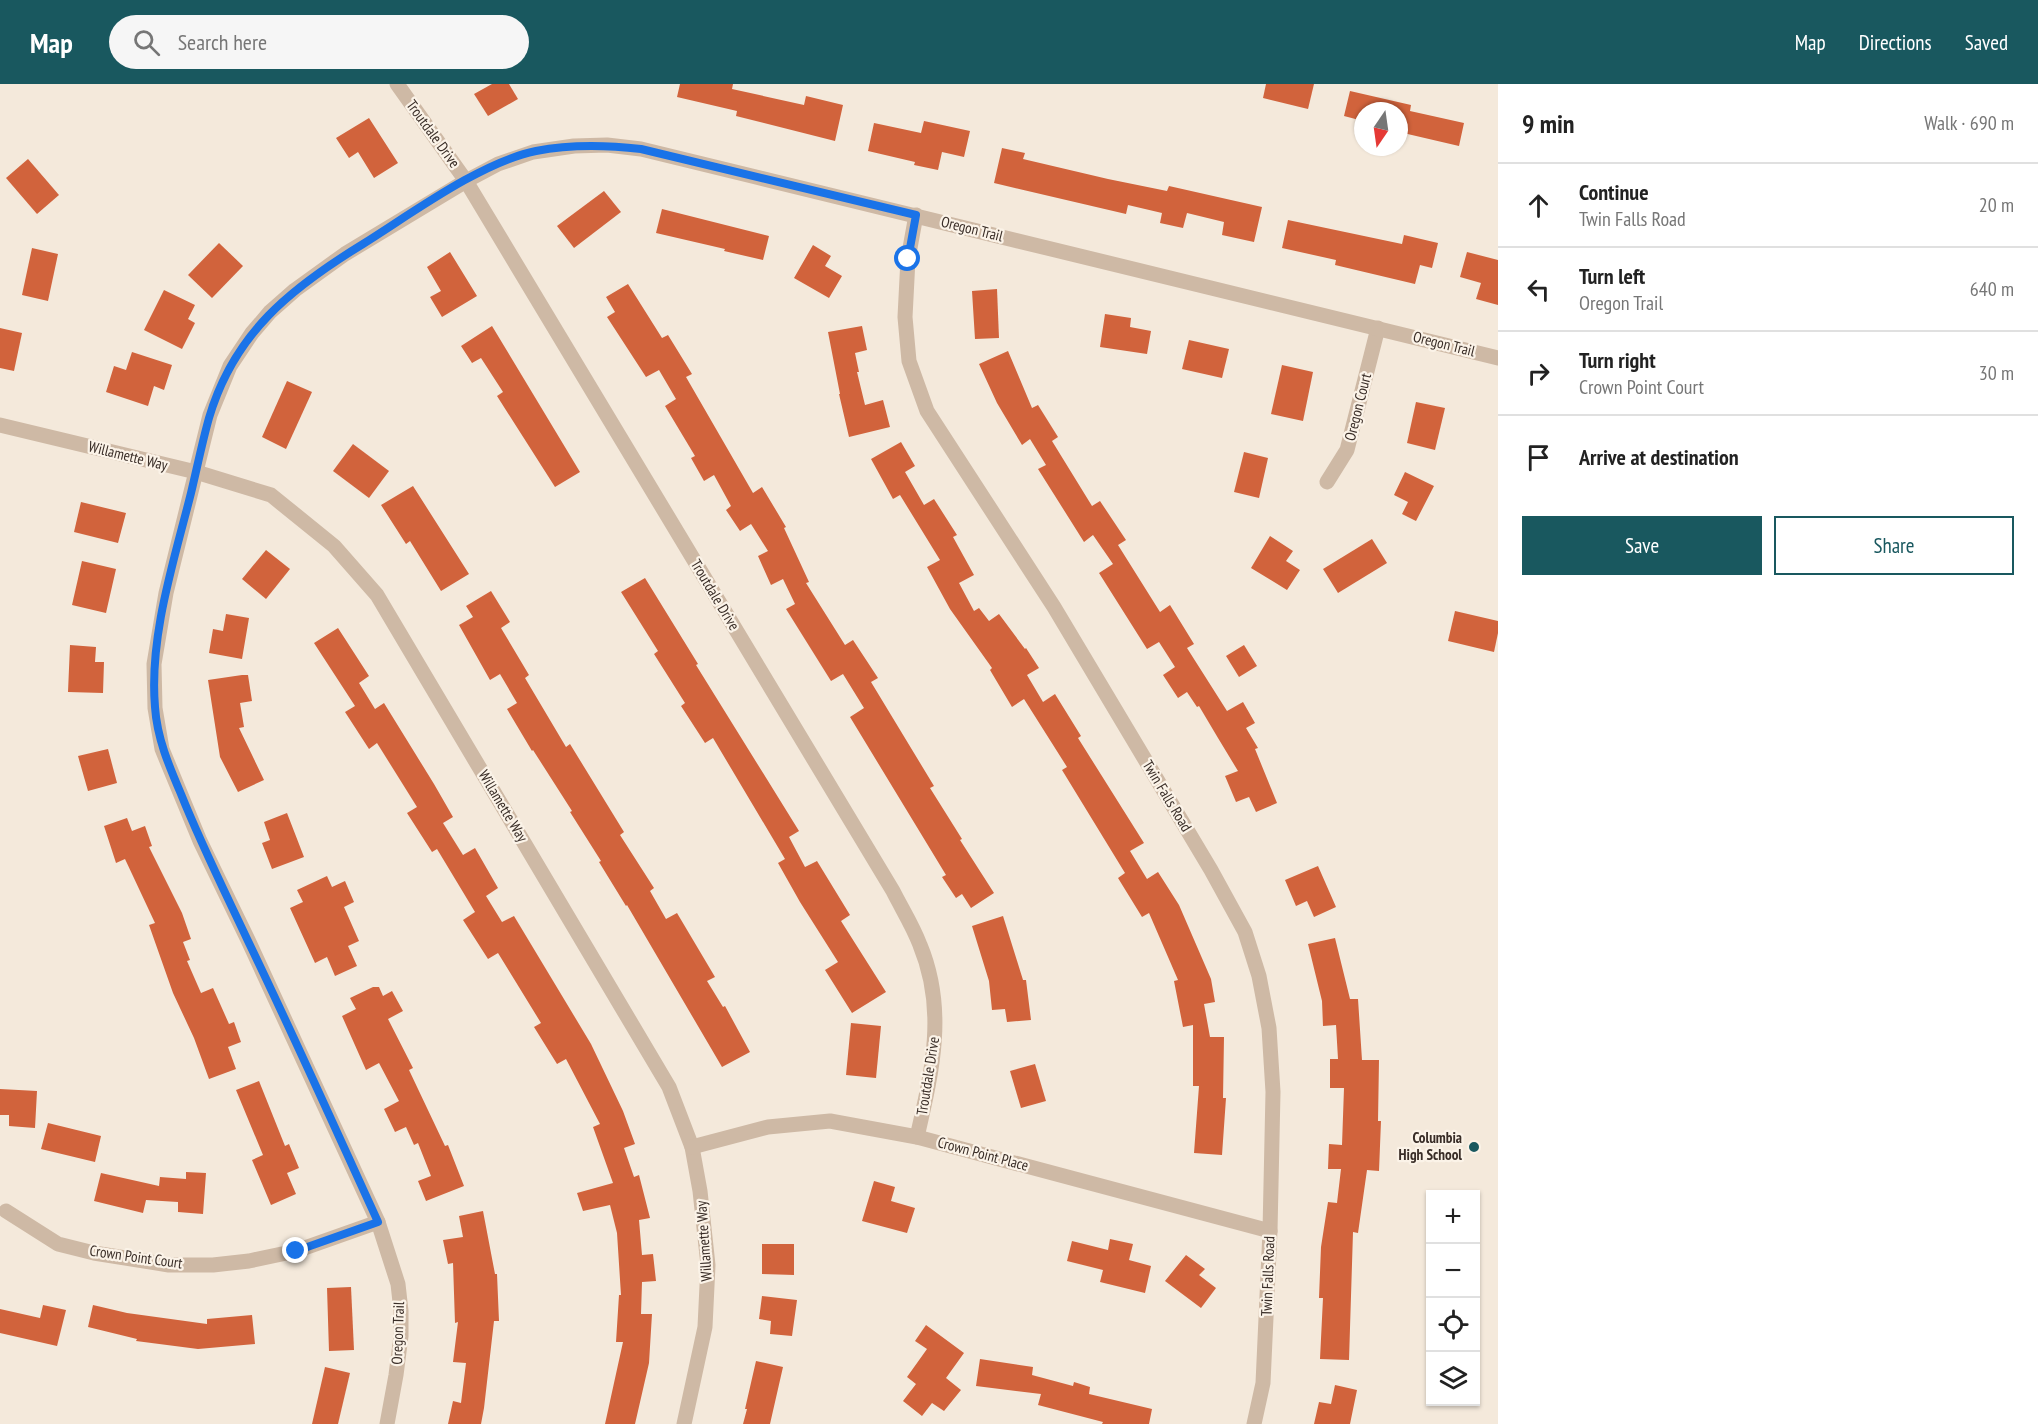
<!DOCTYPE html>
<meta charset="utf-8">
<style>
:root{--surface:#fff;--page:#f6f6f6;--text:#222;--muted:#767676;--line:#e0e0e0;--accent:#19585f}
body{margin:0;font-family:"PT Sans Narrow",sans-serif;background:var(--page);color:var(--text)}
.controls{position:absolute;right:18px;bottom:18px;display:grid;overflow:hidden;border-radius:0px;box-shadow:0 2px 4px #0004}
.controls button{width:54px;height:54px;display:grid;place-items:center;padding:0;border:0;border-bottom:2px solid var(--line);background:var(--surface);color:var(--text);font:30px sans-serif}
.compass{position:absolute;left:1354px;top:18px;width:54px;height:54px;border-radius:50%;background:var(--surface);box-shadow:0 2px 4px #0004;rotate:193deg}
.stop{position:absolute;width:18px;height:18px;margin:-14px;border:4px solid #1a73e8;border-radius:50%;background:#fff}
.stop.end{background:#1a73e8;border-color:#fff;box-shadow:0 2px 6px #0008}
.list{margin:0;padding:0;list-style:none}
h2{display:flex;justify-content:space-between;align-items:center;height:78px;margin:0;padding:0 24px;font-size:26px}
h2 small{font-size:20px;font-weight:400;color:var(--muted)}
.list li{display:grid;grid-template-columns:39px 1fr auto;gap:18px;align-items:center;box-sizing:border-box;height:84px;padding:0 24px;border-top:2px solid var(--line)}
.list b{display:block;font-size:22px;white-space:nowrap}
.list p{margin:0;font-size:20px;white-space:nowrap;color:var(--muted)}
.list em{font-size:20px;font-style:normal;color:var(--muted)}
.actions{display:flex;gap:12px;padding:18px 24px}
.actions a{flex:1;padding:14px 0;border:2px solid var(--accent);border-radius:0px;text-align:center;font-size:21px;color:var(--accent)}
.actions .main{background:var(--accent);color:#fff}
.icon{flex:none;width:33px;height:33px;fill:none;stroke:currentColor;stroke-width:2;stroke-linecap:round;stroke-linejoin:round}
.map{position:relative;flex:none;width:1498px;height:1340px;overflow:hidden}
header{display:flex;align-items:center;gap:36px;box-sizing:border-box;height:84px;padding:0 30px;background:var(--accent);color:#fff}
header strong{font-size:28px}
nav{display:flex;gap:33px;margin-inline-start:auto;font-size:21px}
.search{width:420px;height:54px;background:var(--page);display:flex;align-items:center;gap:15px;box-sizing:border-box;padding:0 21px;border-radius:33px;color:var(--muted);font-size:22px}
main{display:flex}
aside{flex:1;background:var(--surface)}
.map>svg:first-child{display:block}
</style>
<header>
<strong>Map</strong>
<div class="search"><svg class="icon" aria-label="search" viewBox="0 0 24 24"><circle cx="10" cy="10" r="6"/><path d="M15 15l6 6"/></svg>Search here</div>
<nav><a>Map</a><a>Directions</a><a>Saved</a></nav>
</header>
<main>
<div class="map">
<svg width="1498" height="1340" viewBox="0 0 1498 1340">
<rect width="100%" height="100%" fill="#f4e9db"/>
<g fill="#d1633c">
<polygon points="492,0 509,0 518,15 488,32 474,10"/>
<polygon points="680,0 733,0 732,5 804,21 806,12 843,21 835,57 736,32 737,27 677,13"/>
<polygon points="1266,0 1314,0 1308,25 1263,14"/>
<polygon points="1350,7 1411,21 1410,27 1464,39 1459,62 1399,48 1399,27 1363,27 1363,37 1344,32"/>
<polygon points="369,34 398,79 374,94 358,68 349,74 336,54"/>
<polygon points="924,37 970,47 964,73 942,68 938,86 914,81 915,78 868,67 874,39 921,49"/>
<polygon points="1002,64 1025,69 1023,75 1108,95 1167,107 1169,102 1262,123 1254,158 1222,151 1224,138 1187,129 1183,144 1160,139 1162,129 1128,121 1126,130 994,99"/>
<polygon points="28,75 59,111 37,130 6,94"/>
<polygon points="604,107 621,128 574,164 557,142"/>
<polygon points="662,125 769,152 763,176 724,167 725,165 656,149"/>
<polygon points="1288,136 1402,160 1404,151 1438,159 1432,184 1420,181 1415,200 1335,181 1336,176 1282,164"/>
<polygon points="219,159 243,182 212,214 188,191"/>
<polygon points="813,161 831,172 825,182 842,192 829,214 794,194"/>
<polygon points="32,164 58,170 48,217 22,211"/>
<polygon points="450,168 477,212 442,233 430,213 441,207 427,183"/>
<polygon points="1467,168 1498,176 1498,221 1476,215 1481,199 1460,193"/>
<polygon points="628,200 662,254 668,251 692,290 686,293 753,409 762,403 786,443 784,444 809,498 806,499 845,561 853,556 878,594 871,598 934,702 930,704 962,755 960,756 994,809 971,824 962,810 956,814 942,793 946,791 850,633 864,624 843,590 831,597 786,525 795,520 783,495 771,501 758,472 768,467 751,440 740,447 726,426 731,422 714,391 704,397 691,374 695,372 665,322 676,315 659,286 646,293 607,233 615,228 606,213"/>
<polygon points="997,205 999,254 975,255 972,207"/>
<polygon points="164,206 195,221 188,235 195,239 182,265 144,246"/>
<polygon points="1105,230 1131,234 1130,243 1151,247 1147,270 1100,263"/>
<polygon points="492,242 580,388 555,403 497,312 503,308 481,274 472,279 461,262"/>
<polygon points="862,242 867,266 855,269 859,288 857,288 865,321 883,316 890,343 849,353 839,310 840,310 828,248"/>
<polygon points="0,244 22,249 14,287 0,284"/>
<polygon points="1189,256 1229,265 1222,294 1182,285"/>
<polygon points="1008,267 1032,324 1038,321 1058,353 1052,357 1092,422 1100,417 1126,456 1118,461 1160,528 1170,521 1194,560 1187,564 1227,627 1243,618 1255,639 1246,644 1258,664 1255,665 1277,719 1256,728 1249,713 1236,718 1225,692 1238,687 1218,654 1199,622 1197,623 1187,608 1178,614 1163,591 1175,583 1159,558 1147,565 1099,489 1113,480 1093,451 1084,458 1038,385 1046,381 1030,355 1022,361 997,319 979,280"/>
<polygon points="132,268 172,281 164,306 154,302 148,322 106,308 114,282 126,286"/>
<polygon points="1282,281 1313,288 1303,337 1271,330"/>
<polygon points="287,297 312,308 286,365 262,353"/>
<polygon points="1416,318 1445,324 1435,366 1407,359"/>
<polygon points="901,358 915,382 905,388 924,421 934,415 957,451 953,453 974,491 959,499 974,527 979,524 989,537 999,530 1025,565 1026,564 1039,584 1027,591 1043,618 1055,610 1081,652 1078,654 1144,759 1130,767 1147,795 1158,788 1179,821 1211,895 1215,918 1204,920 1210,953 1224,953 1223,1014 1226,1014 1222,1071 1194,1069 1199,1002 1193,1002 1193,941 1183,943 1174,897 1178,896 1149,829 1142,833 1118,794 1125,789 1062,686 1067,683 1024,615 1012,623 990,586 992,584 950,525 927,483 940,476 900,411 893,415 871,375"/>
<polygon points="353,360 389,387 369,414 333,387"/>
<polygon points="1244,368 1268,374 1259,414 1234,408"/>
<polygon points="1405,388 1434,402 1416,437 1402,430 1408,418 1394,411"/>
<polygon points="413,402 469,490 441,507 410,457 406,460 381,421"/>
<polygon points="81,418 126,429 118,459 74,448"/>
<polygon points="1270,452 1293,467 1286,477 1300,486 1287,506 1251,484"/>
<polygon points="1372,455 1387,479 1338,509 1323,485"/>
<polygon points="266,466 290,485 266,515 242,495"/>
<polygon points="82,477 116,485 106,529 72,521"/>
<polygon points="645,494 698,580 696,581 799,747 789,753 805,783 817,777 850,831 841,837 886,908 852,929 825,886 838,878 800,818 778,779 785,775 713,654 705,659 681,622 685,619 654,570 658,567 621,508"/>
<polygon points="491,507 510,538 501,544 529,591 525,594 566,663 570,660 624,748 620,751 654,804 650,807 666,835 677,829 715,893 707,897 723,923 725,922 750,968 722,983 627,821 626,822 599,778 601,777 570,728 572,727 533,666 532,667 507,625 517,619 500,590 490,596 459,541 473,533 466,522"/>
<polygon points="1455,527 1498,537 1498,549 1494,568 1448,557"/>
<polygon points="226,530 249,534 242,575 209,569 213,545 223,547"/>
<polygon points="338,544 369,592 359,599 375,625 384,619 434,700 453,733 443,739 463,771 475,764 498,804 486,812 502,838 514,832 591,960 623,1027 635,1060 624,1064 634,1093 639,1091 650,1134 639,1136 642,1171 653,1170 656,1197 642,1198 641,1230 652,1230 649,1279 635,1340 605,1340 623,1258 616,1258 619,1211 621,1211 617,1149 610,1121 583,1127 577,1109 613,1099 593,1043 600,1040 566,975 557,980 534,943 541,939 498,869 488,875 463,836 475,828 437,765 432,768 407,729 417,723 377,659 369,665 345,628 355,622 314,559"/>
<polygon points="70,561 96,563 95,578 104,578 103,609 68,608"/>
<polygon points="1244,561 1257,582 1239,593 1226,572"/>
<polygon points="242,591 248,591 252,617 240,619 244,643 239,644 264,696 238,708 220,673 208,596"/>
<polygon points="108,665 117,699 88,707 78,672"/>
<polygon points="287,729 304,773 272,785 262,759 270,756 264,738"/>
<polygon points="127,734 132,747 145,742 152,762 149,763 182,829 191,855 183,858 190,876 187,877 201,909 213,904 229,940 234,938 241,958 228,963 236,985 209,995 194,954 173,909 149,841 155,839 125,775 116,779 104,742"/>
<polygon points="1318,782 1336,823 1314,833 1307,817 1296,822 1285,796"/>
<polygon points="327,792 332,803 345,797 354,818 344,823 359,857 348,862 357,882 335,892 327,873 315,879 290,824 303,818 297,806"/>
<polygon points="1003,832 1023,896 1026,896 1031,936 1007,938 1005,925 992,926 989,897 972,842"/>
<polygon points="1335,854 1350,915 1358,915 1362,976 1379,976 1378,1037 1381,1037 1379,1087 1367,1086 1358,1149 1353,1148 1349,1276 1320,1275 1323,1214 1319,1214 1321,1163 1328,1118 1337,1119 1341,1085 1328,1085 1329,1060 1342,1061 1344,1004 1330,1004 1330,975 1338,975 1336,941 1323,942 1322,917 1308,860"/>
<polygon points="373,903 379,903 383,912 392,907 403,927 388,935 413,984 409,986 445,1062 448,1061 464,1102 426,1117 418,1097 431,1092 418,1059 414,1061 406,1043 395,1048 384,1025 399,1017 379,979 366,986 342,932 356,925 350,914"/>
<polygon points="851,939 881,942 876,994 846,991"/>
<polygon points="1035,980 1046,1017 1021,1024 1010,987"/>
<polygon points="259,997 285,1062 289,1060 299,1084 287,1089 296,1110 271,1121 252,1076 263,1071 236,1006"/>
<polygon points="0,1005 37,1007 35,1044 9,1042 9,1031 0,1031"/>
<polygon points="48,1039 101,1052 95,1078 41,1065"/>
<polygon points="186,1088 206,1089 203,1130 178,1128 178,1118 146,1116 143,1129 94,1117 101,1089 159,1102 160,1093 186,1095"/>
<polygon points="874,1097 895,1103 891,1117 915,1124 907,1149 862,1137"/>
<polygon points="483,1127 495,1190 497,1190 499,1237 494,1237 484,1324 481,1340 448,1340 453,1317 461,1319 466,1279 453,1278 458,1238 455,1239 453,1179 448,1180 443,1156 463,1153 459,1132"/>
<polygon points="1110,1155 1133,1160 1129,1176 1151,1182 1145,1209 1100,1198 1103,1186 1067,1177 1072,1157 1108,1166"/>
<polygon points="762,1160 794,1160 794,1191 762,1190"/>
<polygon points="1186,1171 1205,1185 1199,1191 1216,1204 1201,1224 1165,1197"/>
<polygon points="351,1203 354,1266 329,1267 327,1204"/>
<polygon points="762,1212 797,1216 792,1252 770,1250 771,1237 759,1235"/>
<polygon points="43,1221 66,1226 57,1262 0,1249 0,1225 40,1234"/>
<polygon points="93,1221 127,1229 207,1240 207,1235 252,1231 255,1260 198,1265 136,1257 137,1255 88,1243"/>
<polygon points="926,1241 964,1269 946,1294 961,1306 944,1327 932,1319 922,1332 903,1317 916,1300 907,1293 927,1265 915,1257"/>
<polygon points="980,1275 1033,1283 1032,1291 1073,1302 1074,1298 1090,1303 1089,1310 1152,1325 1149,1340 1102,1340 1103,1338 1038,1321 1041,1310 976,1302"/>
<polygon points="756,1277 783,1283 770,1340 743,1340 747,1325 745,1325"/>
<polygon points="325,1283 350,1289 338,1340 312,1340"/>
<polygon points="1335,1301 1357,1306 1350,1340 1314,1340 1319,1318 1331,1320"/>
</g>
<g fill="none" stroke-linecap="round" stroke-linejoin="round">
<g stroke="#ceb9a5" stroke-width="15">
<path d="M397 0 466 97 893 807C902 825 913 842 920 861 947 926 932 988 917 1053"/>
<polyline points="916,131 908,175 905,233 909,277 927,327 1054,523 1211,786 1245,848 1259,892 1269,944 1273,1008 1270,1147 1263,1299 1254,1340"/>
<polyline points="0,341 196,388 271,411 334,462 377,511 669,1003 692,1063 700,1107 708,1181 705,1243 684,1340"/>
<polyline points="1327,398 1347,366 1378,244"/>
<polyline points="692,1063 768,1043 830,1037 917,1053 1270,1147"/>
<polyline points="6,1127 58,1160 94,1169 169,1181 213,1181 249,1177 296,1167 378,1138"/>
<polyline points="387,1340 396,1291 401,1252 401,1227 398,1200 378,1138 248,856 200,757 162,665 155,624 154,580 166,509 210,331 230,282 252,249 270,228 295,206 345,170 466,97 498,80 533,68 574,62 607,61 641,65 756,93 1498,274"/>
</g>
</g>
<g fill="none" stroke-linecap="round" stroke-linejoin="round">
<path stroke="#1a73e8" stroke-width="8" d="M296 1167 378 1138C335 1044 293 950 248 857 225 808 201 760 181 710 169 682 157 654 155 623 149 552 174 477 191 409 197 384 202 359 209 334 234 249 291 204 363 160 411 130 481 78 536 67 572 60 605 61 641 65L916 131 908 175"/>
</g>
<circle fill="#19585f" stroke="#fbf3e8" stroke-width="2" cx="1474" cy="1063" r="6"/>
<g text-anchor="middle" stroke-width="4.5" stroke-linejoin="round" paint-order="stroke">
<g font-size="15" fill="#392d27" stroke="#fbf3e8">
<text transform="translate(433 50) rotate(54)" y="5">Troutdale Drive</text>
<text transform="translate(972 145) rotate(14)" y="5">Oregon Trail</text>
<text transform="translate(1444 260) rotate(14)" y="5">Oregon Trail</text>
<text transform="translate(1358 323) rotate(-76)" y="5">Oregon Court</text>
<text transform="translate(128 372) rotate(14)" y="5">Willamette Way</text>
<text transform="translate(715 511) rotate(59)" y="5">Troutdale Drive</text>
<text transform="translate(1167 712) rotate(59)" y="5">Twin Falls Road</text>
<text transform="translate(503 722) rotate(59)" y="5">Willamette Way</text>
<text transform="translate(928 992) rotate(-81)" y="5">Troutdale Drive</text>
<text transform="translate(983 1070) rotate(15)" y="5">Crown Point Place</text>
<text transform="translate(704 1157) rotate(-94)" y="5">Willamette Way</text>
<text transform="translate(136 1173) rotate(8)" y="5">Crown Point Court</text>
<text transform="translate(1268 1192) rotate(-88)" y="5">Twin Falls Road</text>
<text transform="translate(398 1249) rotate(-88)" y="5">Oregon Trail</text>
</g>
<g font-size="15" font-weight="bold" fill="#392d27" stroke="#fbf3e8" text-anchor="end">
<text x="1462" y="1059">Columbia<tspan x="1462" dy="17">High School</tspan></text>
</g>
</g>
</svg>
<div class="controls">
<button>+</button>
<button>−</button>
<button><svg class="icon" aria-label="locate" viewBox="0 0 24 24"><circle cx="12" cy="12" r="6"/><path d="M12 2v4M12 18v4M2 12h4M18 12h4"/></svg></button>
<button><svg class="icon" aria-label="layers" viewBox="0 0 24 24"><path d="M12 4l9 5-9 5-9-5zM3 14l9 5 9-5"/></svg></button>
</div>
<svg class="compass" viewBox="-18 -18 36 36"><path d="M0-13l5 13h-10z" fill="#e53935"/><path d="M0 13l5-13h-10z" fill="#767676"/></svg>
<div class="stop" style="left:908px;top:175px"></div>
<div class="stop end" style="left:296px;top:1167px"></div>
</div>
<aside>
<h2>9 min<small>Walk · 690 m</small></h2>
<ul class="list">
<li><svg class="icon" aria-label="ahead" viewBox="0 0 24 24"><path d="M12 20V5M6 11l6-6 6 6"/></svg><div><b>Continue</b><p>Twin Falls Road</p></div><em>20 m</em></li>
<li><svg class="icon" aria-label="left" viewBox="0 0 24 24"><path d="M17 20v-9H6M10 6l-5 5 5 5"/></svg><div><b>Turn left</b><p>Oregon Trail</p></div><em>640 m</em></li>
<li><svg class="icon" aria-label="right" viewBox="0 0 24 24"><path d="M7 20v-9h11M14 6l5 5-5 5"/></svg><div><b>Turn right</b><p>Crown Point Court</p></div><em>30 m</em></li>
<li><svg class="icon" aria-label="arrive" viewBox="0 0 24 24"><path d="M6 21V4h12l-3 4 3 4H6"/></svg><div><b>Arrive at destination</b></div></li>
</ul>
<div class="actions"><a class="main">Save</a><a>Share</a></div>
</aside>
</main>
